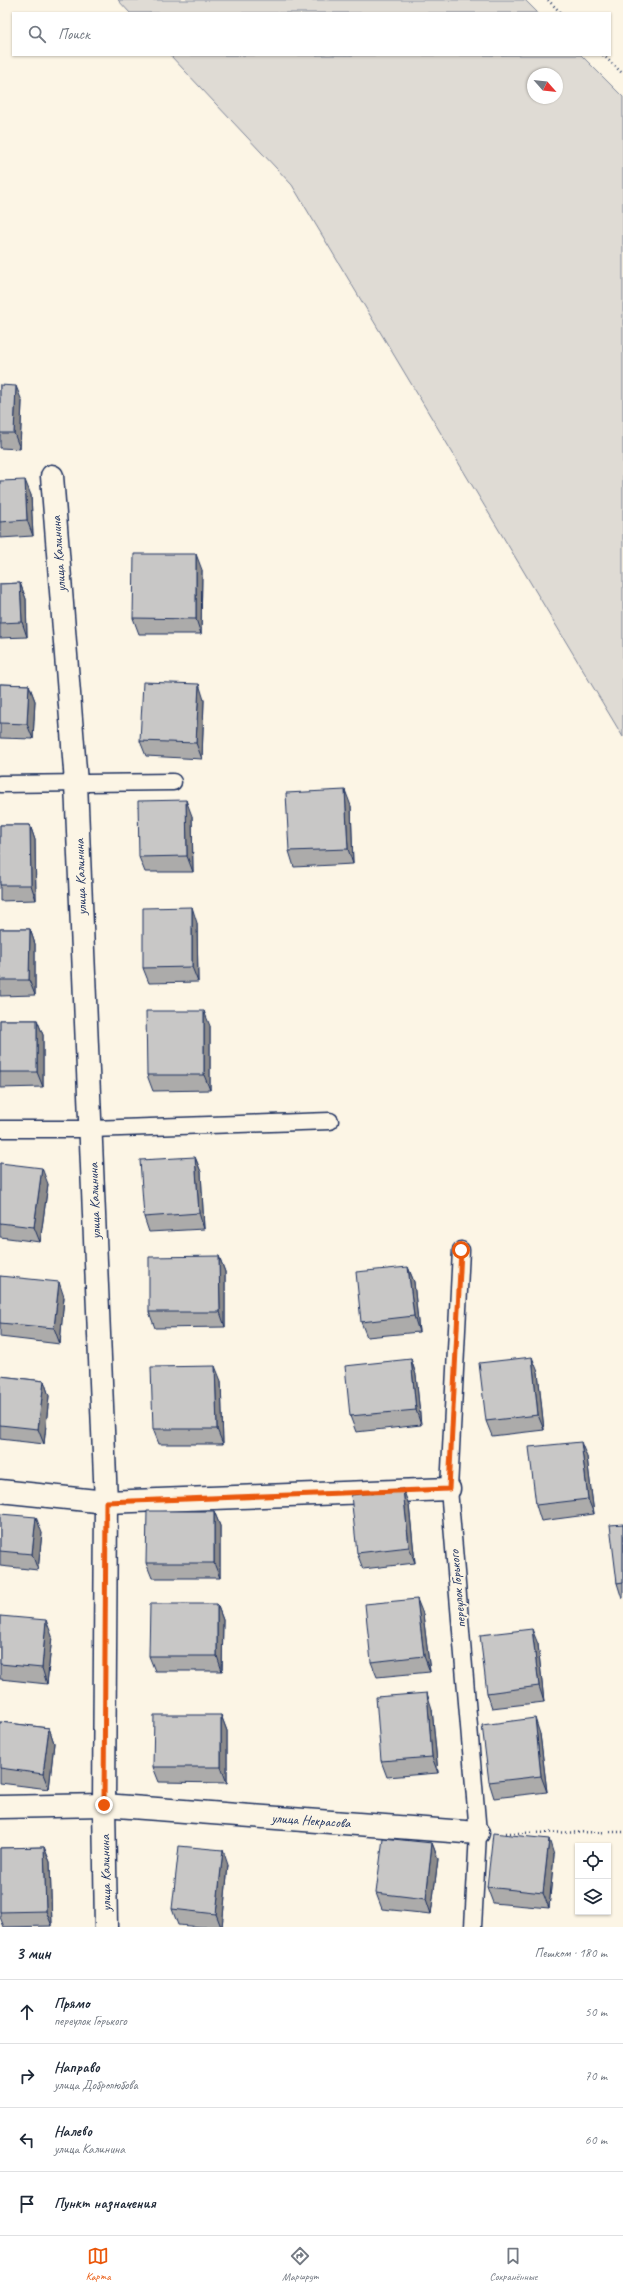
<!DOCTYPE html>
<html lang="ru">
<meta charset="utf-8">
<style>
:root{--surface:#fff;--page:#f6f6f7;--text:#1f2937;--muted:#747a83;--line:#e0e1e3;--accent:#ea580c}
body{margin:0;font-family:Caveat,sans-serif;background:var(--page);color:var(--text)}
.controls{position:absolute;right:12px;bottom:12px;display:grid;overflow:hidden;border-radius:0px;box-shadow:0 1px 3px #0004}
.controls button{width:36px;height:36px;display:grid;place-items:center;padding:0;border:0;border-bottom:1px solid var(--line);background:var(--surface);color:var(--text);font:20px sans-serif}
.compass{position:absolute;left:527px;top:68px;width:36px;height:36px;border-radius:50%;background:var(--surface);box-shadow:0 1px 3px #0004;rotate:117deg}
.stop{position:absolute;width:12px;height:12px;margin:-9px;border:3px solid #ea580c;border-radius:50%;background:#fff}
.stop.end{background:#ea580c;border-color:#fff;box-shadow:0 1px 4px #0008}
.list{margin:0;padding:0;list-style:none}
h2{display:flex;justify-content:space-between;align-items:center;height:52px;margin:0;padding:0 16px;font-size:17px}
h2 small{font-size:13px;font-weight:400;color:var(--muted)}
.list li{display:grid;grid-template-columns:26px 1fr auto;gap:12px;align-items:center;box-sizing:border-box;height:64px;padding:0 16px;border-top:1px solid var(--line)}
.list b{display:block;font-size:15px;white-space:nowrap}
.list p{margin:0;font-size:13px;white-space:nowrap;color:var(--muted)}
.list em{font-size:13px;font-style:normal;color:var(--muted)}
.icon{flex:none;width:22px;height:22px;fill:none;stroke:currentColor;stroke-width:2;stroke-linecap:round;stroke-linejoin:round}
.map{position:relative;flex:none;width:623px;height:1927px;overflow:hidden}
.search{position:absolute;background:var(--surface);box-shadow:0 1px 3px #0004;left:12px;right:12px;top:12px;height:44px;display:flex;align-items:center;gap:10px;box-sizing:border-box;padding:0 14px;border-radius:0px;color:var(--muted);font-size:15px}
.sheet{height:308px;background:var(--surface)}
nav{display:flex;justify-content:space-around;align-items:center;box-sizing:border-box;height:56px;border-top:1px solid var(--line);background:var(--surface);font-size:11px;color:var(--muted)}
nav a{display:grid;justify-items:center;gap:2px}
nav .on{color:var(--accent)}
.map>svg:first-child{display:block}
</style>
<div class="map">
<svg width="623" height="1927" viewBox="0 0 623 1927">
<rect width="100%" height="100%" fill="#fcf5e5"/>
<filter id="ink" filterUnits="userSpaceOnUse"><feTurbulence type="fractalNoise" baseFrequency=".025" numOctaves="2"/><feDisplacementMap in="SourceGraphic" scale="8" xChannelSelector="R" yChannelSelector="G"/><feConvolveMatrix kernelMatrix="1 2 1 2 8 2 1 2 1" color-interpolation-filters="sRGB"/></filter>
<g filter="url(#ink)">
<g fill="#dfdbd4" stroke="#7d8599" fill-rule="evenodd">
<polygon points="118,0 525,0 538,13 130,13"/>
<path d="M170 55H581L623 97V737L292 185ZM533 74H557V98H533Z"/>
</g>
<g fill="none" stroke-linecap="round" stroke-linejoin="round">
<defs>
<g id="lane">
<polyline points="0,784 173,782"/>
<polyline points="0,1129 91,1129 330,1121"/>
<polyline points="461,1250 449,1489 478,1833 473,1927"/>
</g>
<g id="street">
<polyline points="52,476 76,783 106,1502 104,1805 106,1927"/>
<polyline points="0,1491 106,1502 449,1489"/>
<polyline points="0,1807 104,1805 478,1833"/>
</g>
</defs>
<use href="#lane" stroke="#1b2f5e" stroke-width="19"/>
<use href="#street" stroke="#1b2f5e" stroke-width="25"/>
<g stroke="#1b2f5e" stroke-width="2.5" stroke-dasharray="1 3" stroke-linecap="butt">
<polyline points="548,0 561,13"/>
<polyline points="603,55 623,74"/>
<polyline points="506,1833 623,1832"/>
</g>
<use href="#lane" stroke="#fcf5e5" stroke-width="16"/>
<use href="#street" stroke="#fcf5e5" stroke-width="22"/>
</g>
<g fill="#acabaa" stroke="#1b2f5e">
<polygon points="0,385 22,401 20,449 0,448"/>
<polygon points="0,481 31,495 33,536 0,538"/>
<polygon points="202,570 201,634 139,634 133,618"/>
<polygon points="20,583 26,599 27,637 0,638 0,584"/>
<polygon points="0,684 29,685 35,701 33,739 0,738"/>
<polygon points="204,700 202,759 146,756 140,741"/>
<polygon points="351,806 353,864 294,867 289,851"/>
<polygon points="192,816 193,872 145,872 139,857"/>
<polygon points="0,825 30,825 35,840 36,900 0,901"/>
<polygon points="197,923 198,982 149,983 143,968"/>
<polygon points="0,929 30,929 35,944 35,995 0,996"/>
<polygon points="0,1020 37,1020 43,1035 43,1087 0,1088"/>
<polygon points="210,1026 210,1090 153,1091 147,1075"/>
<polygon points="195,1157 201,1172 204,1229 149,1232 144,1217"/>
<polygon points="0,1163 48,1184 40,1242 0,1237"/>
<polygon points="219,1256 225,1272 225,1327 155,1328 149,1312"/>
<polygon points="408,1267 414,1282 419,1332 367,1337 361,1322"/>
<polygon points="0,1276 64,1297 60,1344 0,1337"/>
<polygon points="411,1359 416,1375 421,1425 356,1432 350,1416"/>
<polygon points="538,1372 544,1430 492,1436 486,1421"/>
<polygon points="0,1376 44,1381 49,1396 44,1444 0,1439"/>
<polygon points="221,1381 223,1444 159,1444 153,1429"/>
<polygon points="587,1457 594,1514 541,1521 536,1505"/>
<polygon points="409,1505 415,1563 363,1569 357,1553"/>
<polygon points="214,1511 220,1526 220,1578 152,1578 146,1563"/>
<polygon points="0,1514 42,1533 38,1570 0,1566"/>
<polygon points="623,1524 623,1598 622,1599 617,1583"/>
<polygon points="217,1604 223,1620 222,1671 155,1671 149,1656"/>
<polygon points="423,1614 430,1672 377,1677 371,1662"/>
<polygon points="0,1616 52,1636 47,1684 0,1679"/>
<polygon points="538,1644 544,1702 492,1708 487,1693"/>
<polygon points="432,1709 438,1773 387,1777 381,1761"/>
<polygon points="221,1715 227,1731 227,1783 159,1782 153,1767"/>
<polygon points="0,1722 49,1728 54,1743 49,1789 0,1783"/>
<polygon points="540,1734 547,1792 494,1798 489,1782"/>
<polygon points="432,1843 438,1859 431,1914 382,1909 376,1893"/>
<polygon points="44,1847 50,1862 52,1926 4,1927 0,1917 0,1848"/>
<polygon points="554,1855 549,1908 493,1903 487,1887"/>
<polygon points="228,1865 222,1927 202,1927 178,1925 172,1909"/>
</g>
<g fill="#8c8b8b" stroke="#1b2f5e">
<polygon points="16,386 22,401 20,449 14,433"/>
<polygon points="25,480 31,495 33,536 27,520"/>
<polygon points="196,554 202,570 201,634 196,619"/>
<polygon points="20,583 26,599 27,637 22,622"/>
<polygon points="199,684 204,700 202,759 196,743"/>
<polygon points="29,685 35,701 33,739 27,724"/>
<polygon points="345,790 351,806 353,864 348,849"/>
<polygon points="186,800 192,816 193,872 187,856"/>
<polygon points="30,825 35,840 36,900 31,885"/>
<polygon points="192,907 197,923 198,982 192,967"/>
<polygon points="30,929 35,944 35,995 29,980"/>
<polygon points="204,1011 210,1026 210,1090 204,1075"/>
<polygon points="37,1020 43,1035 43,1087 37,1072"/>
<polygon points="195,1157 201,1172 204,1229 199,1213"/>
<polygon points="42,1168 48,1184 40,1242 34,1227"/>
<polygon points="219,1256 225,1272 225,1327 220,1312"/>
<polygon points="408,1267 414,1282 419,1332 414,1316"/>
<polygon points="59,1282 64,1297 60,1344 54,1328"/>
<polygon points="532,1357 538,1372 544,1430 538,1415"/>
<polygon points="411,1359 416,1375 421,1425 416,1410"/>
<polygon points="215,1366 221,1381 223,1444 217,1429"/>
<polygon points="44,1381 49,1396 44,1444 38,1429"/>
<polygon points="581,1442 587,1457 594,1514 588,1499"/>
<polygon points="403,1489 409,1505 415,1563 409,1547"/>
<polygon points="214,1511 220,1526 220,1578 214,1563"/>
<polygon points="36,1517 42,1533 38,1570 32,1554"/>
<polygon points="417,1599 423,1614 430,1672 424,1656"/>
<polygon points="217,1604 223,1620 222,1671 217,1656"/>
<polygon points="46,1620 52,1636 47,1684 42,1668"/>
<polygon points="532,1629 538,1644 544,1702 539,1686"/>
<polygon points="427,1693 432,1709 438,1773 432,1757"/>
<polygon points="221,1715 227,1731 227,1783 221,1767"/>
<polygon points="535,1718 540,1734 547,1792 541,1776"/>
<polygon points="49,1728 54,1743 49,1789 43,1774"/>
<polygon points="549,1839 554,1855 549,1908 543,1893"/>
<polygon points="432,1843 438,1859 431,1914 426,1899"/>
<polygon points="44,1847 50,1862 52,1926 46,1911"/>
<polygon points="223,1850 228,1865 222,1927 221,1927 216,1914"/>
</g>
<g fill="#c8c7c6" stroke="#1b2f5e">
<polygon points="0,385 16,386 14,433 0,433"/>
<polygon points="25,480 27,520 0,522 0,481"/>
<polygon points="134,554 196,554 196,619 133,618"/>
<polygon points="20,583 22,622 0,623 0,584"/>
<polygon points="143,682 199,684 196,743 140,741"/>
<polygon points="0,684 29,685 27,724 0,723"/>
<polygon points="345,790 348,849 289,851 286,793"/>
<polygon points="186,800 187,856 139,857 138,801"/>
<polygon points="0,825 30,825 31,885 0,885"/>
<polygon points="192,907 192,967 143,968 143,908"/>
<polygon points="0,929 30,929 29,980 0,980"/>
<polygon points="146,1011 204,1011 204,1075 147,1075"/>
<rect x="0" y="1020" width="37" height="52"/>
<polygon points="195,1157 199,1213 144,1217 140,1160"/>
<polygon points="0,1163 42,1168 34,1227 0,1223"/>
<polygon points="219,1256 220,1312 149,1312 149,1257"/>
<polygon points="408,1267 414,1316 361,1322 356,1272"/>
<polygon points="0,1276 59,1282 54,1328 0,1323"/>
<polygon points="532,1357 538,1415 486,1421 479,1363"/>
<polygon points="411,1359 416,1410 350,1416 345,1366"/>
<polygon points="215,1366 217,1429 153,1429 151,1367"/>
<polygon points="0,1376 44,1381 38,1429 0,1425"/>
<polygon points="581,1442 588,1499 536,1505 529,1447"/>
<polygon points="403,1489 409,1547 357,1553 351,1495"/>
<polygon points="147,1511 214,1511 214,1563 146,1563"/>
<polygon points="0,1514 36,1517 32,1554 0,1551"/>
<polygon points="623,1524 623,1582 617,1583 610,1525"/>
<polygon points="417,1599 424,1656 371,1662 365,1604"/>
<polygon points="150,1604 217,1604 217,1656 149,1656"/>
<polygon points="0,1616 46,1620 42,1668 0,1664"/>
<polygon points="532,1629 539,1686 487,1693 480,1635"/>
<polygon points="427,1693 432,1757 381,1761 376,1697"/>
<polygon points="154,1715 221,1715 221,1767 153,1767"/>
<polygon points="535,1718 541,1776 489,1782 482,1725"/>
<polygon points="0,1722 49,1728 43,1774 0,1768"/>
<polygon points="493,1833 549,1839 543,1893 487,1887"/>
<polygon points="383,1838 432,1843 426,1899 376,1893"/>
<polygon points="179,1846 223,1850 216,1914 172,1909"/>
<polygon points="44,1847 46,1911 0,1912 0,1848"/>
</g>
</g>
<g fill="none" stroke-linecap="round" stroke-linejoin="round" filter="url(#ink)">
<polyline stroke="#ea580c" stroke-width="5" points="104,1805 106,1502 449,1489 461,1250"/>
</g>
<g text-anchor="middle" stroke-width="4" stroke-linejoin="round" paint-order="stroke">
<g font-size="14" fill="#1b2f5e" stroke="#fcf5e5">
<text transform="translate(58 554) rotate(-94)" y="5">улица Калинина</text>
<text transform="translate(80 877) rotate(-92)" y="5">улица Калинина</text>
<text transform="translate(94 1201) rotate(-92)" y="5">улица Калинина</text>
<text transform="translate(457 1589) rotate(-95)" y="5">переулок Горького</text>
<text transform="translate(311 1820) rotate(4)" y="5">улица Некрасова</text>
<text transform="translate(105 1873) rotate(-91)" y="5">улица Калинина</text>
</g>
</g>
</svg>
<div class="controls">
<button><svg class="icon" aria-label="locate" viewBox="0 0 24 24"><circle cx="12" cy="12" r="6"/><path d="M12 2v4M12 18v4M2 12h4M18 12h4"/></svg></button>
<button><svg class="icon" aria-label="layers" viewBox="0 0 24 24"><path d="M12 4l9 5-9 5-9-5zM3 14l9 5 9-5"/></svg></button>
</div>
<svg class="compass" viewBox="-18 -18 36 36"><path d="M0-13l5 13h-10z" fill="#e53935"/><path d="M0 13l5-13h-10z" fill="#747a83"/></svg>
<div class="stop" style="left:461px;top:1250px"></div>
<div class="stop end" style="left:104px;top:1805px"></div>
<div class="search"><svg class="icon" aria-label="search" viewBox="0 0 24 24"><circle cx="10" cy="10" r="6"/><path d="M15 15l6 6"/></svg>Поиск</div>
</div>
<section class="sheet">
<h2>3 мин<small>Пешком · 180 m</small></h2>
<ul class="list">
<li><svg class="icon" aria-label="ahead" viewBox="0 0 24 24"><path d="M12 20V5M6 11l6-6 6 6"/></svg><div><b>Прямо</b><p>переулок Горького</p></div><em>50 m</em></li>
<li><svg class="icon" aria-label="right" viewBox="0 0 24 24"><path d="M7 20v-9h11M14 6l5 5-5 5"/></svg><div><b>Направо</b><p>улица Добролюбова</p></div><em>70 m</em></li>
<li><svg class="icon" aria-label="left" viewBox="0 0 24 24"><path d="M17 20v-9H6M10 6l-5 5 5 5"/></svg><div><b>Налево</b><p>улица Калинина</p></div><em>60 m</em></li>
<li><svg class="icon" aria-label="arrive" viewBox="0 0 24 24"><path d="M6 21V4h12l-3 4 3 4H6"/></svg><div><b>Пункт назначения</b></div></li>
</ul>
</section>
<nav>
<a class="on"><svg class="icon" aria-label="map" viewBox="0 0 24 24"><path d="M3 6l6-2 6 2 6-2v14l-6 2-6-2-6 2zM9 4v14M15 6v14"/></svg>Карта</a>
<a><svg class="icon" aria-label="directions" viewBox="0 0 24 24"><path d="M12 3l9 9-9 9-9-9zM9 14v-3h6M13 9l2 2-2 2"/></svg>Маршрут</a>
<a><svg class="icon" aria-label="saved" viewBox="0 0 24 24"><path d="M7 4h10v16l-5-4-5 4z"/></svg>Сохранённые</a>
</nav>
